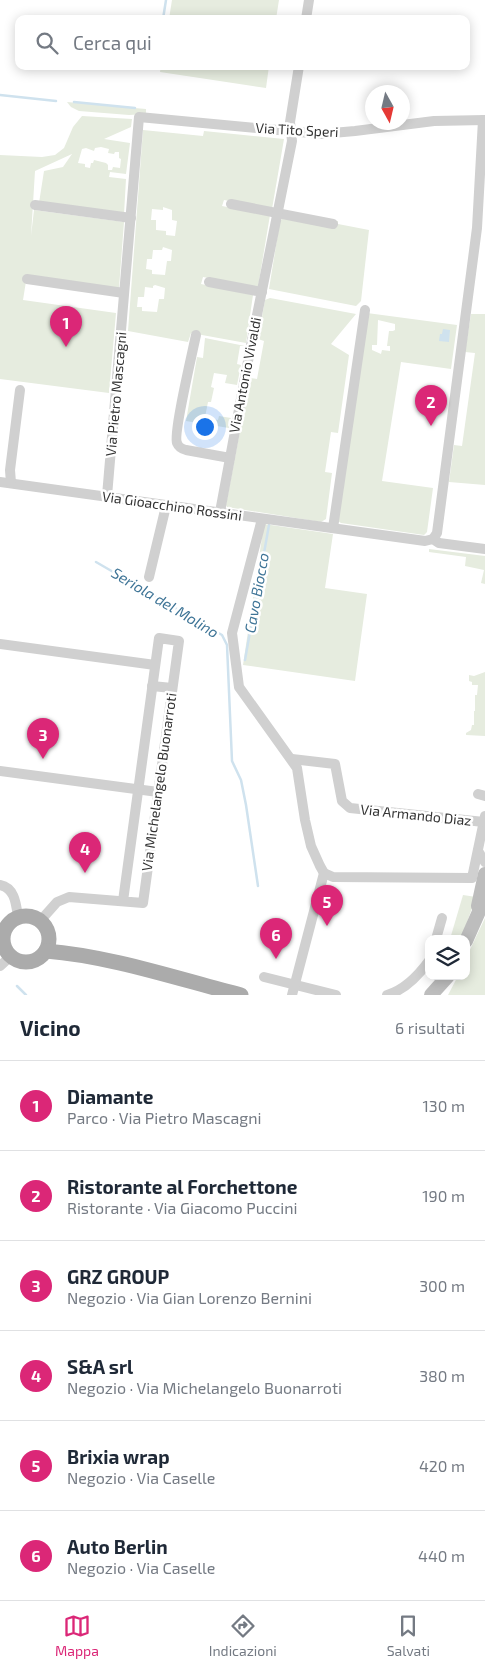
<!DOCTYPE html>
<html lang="it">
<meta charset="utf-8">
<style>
:root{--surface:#fff;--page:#f6f6f7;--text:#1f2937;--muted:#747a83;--line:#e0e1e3;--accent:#db2777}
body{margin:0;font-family:"Exo 2",sans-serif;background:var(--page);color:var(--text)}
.controls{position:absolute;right:15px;bottom:15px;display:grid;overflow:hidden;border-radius:10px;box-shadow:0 2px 12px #0003}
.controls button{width:45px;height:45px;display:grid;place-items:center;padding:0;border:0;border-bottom:1px solid var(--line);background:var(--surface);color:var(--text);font:25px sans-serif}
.compass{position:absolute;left:365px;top:85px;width:45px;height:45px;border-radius:50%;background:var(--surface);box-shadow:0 2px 12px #0003;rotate:172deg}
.you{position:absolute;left:204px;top:426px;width:18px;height:18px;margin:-12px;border:4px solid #fff;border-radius:50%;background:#1a73e8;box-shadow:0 0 0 8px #1a73e833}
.badge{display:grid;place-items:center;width:32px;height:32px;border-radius:50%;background:var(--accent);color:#fff;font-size:16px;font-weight:700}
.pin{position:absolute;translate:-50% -41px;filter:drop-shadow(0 1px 2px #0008)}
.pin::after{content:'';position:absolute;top:26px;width:18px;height:15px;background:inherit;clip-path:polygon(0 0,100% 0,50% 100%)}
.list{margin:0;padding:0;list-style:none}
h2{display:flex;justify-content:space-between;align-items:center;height:65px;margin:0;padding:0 20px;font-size:21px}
h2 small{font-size:16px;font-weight:400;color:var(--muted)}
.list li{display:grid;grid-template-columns:32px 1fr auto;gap:15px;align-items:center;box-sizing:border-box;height:90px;padding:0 20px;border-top:1px solid var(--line)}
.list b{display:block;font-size:19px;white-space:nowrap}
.list p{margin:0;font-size:16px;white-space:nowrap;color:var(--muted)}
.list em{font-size:16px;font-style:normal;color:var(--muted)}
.icon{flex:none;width:28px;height:28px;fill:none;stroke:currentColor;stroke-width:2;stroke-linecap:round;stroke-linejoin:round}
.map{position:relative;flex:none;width:485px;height:995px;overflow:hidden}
.search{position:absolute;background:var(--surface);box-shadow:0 2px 12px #0003;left:15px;right:15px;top:15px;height:55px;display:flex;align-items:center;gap:12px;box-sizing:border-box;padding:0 18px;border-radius:10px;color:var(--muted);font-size:19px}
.sheet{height:605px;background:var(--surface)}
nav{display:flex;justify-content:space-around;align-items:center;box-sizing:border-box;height:70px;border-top:1px solid var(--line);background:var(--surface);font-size:14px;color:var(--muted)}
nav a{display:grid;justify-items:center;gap:2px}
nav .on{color:var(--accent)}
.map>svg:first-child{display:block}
</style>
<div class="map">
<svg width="485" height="995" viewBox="0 0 485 995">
<rect width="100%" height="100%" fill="#fff"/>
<g fill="#e6ecdf" fill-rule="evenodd">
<polygon points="172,0 279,0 276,19 169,19"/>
<polygon points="161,66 269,66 266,88 160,72"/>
<polygon points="67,102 146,109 146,114 129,115 79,111 71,107"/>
<path d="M82 116 132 119 131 127 104 139 130 143 126 174 110 172 109 177 126 179 124 214 39 203 44 171 63 167 72 154 35 171 31 236 34 210 124 222 119 288 27 275 23 300 116 313 109 393 0 379V155L42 157 55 155 64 148 73 127ZM101 147 109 149 108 153 114 154 115 152H119V158L121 159 120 168 113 167 112 170H108V165L106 163 94 160 93 163H91L90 168 85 167V164L78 163 82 149 86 148 94 151 95 148Z"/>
<path d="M143 130 203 136 204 131 284 139 272 209 224 200 222 206 270 215 258 287 203 277 201 284 253 295 246 343 191 333 188 342 128 331ZM163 207 172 210V220L177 221 175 236 166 235V231L156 230V220H151L152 209 163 210ZM163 247 172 250 171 261H167L165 275 152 274V270L146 269 147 259H152L153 250H162ZM155 285 165 288 164 299H159L157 312 142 311V307H137L138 297H144L145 287 153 288V286Z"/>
<polygon points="282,219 335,221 338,221 338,224 369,230 361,301 356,306 269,289 280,221"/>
<polygon points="270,298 356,314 331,344 349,355 338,433 331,432 325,472 332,473 326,519 321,522 227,507 226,505 250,378 257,379 264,341 258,339 265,300"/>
<path d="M367 313 457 325 451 369 401 362 382 481 433 488 427 532 424 535 341 523 338 521ZM378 320 395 324V330L393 331H389L387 346H390V351L382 350 381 354 372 350V345H377Z"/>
<polygon points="471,314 485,314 485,485 449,482 454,445 462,446 475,353 465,352"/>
<polygon points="205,338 245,346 240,346 237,364 241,365 237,385 225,383 227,375 214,373 211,387 214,388 211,402 208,402 205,417 218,420 219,416 231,418 229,428 186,421 197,357 203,358"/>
<polygon points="264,524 333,534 325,588 367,594 355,681 243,665"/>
<polygon points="429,549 485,556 485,584 481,583 484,570 465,566 466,557 429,552"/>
<polygon points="485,672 485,736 466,735 466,733 471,730 472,725 474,725 474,711 475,711 475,695 477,695 478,685 472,685 472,682 469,681 469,675 474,676"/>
<polygon points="463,895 476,897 461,939 450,939"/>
<polygon points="485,918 485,995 448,995 458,976 466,976 466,958"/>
</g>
<polygon fill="#cfe2ee" points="443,329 450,330 449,342 439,341 440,334 442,334"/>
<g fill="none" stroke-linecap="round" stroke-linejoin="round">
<g stroke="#cfe2ee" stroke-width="2.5">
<polyline points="163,19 166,0"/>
<polyline points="0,95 56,101"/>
<polyline points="74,102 135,108"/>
<polyline points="96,562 222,635 227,645 232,761 241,780 246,805 258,886"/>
<polyline points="245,660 269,525"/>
<polyline points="17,986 26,995"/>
</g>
<g stroke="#d0d0d0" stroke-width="10">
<polyline points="306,19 309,0"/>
<polyline points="231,204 333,224"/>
<polyline points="35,205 131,218"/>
<polyline points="27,279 124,293"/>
<polyline points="209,282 262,292"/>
<path d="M196 335C193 350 173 434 177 443 179 448 182 449 186 450L230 458"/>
<polyline points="0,482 425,541 433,539 439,543 485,549"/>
<polyline points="11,483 10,470 20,390"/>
<polyline points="107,496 139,117 321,134 355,131 434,121 485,120"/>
<polyline points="220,512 251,345 292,141 290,122 299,66"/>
<polyline points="262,519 232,633 239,687 297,768 305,820 311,846 320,866 324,873 333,877 472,878 485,816"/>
<polyline points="333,528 365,310"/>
<polyline points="433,539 437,533 477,228 483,120"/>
<polyline points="149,577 166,506"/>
<polyline points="0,644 155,665"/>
<polyline points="152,686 172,688"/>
<polyline points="292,759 335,764 342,801 350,808 484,822"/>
<polyline points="0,771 158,792"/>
<polyline points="478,794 485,796"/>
<polyline points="478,851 485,862"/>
<path d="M0 885C15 888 16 904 18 917"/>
<polyline points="41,920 57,902 69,897 143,903 179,641 159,638 123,901"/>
<polyline points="436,939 442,918"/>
<polyline points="0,966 11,956"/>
<polyline points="264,977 336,995"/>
<polyline points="292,995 324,873"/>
<path d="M387 995C405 990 418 976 429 961"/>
</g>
<g stroke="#bdbdbd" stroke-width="14">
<polyline points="478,906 485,874"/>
<polyline points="466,941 485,898"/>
<polyline points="431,995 448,976"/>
</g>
<g stroke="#ababab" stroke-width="15">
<circle cx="26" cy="939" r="23"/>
<path d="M46 951C110 956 178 979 241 995"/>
</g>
</g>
<g text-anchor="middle" stroke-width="5" stroke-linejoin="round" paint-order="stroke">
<g font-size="14" fill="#333" stroke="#fff">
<text transform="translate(297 130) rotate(3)" y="5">Via Tito Speri</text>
<text transform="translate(245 375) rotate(-79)" y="5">Via Antonio Vivaldi</text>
<text transform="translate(116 394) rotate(-85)" y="5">Via Pietro Mascagni</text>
<text transform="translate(172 506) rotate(8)" y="5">Via Gioacchino Rossini</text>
<text transform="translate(159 782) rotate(-82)" y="5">Via Michelangelo Buonarroti</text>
<text transform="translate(416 815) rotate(6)" y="5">Via Armando Diaz</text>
</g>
<g font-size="15" font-style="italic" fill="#3f7597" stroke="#fff">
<text transform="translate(257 593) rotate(-80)" y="5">Cavo Biocco</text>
<text transform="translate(165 603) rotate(31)" y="5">Seriola del Molino</text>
</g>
</g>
</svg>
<div class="controls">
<button><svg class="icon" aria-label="layers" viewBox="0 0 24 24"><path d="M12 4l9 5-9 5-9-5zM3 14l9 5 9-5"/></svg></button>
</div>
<svg class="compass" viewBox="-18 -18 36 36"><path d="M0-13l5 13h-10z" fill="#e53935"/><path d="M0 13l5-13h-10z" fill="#747a83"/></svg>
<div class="you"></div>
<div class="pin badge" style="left:66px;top:347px">1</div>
<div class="pin badge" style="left:431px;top:426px">2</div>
<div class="pin badge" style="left:43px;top:759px">3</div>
<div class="pin badge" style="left:85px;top:873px">4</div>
<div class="pin badge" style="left:327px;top:926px">5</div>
<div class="pin badge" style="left:276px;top:959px">6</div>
<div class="search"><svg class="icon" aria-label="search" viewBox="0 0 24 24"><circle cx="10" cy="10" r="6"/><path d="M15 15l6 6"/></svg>Cerca qui</div>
</div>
<section class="sheet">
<h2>Vicino<small>6 risultati</small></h2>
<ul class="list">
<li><span class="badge">1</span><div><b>Diamante</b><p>Parco · Via Pietro Mascagni</p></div><em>130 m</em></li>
<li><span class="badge">2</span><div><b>Ristorante al Forchettone</b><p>Ristorante · Via Giacomo Puccini</p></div><em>190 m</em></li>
<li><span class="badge">3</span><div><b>GRZ GROUP</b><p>Negozio · Via Gian Lorenzo Bernini</p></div><em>300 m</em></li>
<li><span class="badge">4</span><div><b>S&amp;A srl</b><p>Negozio · Via Michelangelo Buonarroti</p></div><em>380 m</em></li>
<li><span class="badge">5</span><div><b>Brixia wrap</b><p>Negozio · Via Caselle</p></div><em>420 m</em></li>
<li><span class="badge">6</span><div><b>Auto Berlin</b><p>Negozio · Via Caselle</p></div><em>440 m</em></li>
</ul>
</section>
<nav>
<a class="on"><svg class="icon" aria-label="map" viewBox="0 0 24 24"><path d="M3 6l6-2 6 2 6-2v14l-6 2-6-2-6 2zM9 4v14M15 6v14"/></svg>Mappa</a>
<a><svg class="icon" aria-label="directions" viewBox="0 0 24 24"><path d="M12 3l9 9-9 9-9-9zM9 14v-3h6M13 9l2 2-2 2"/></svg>Indicazioni</a>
<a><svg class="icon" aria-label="saved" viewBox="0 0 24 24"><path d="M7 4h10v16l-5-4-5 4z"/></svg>Salvati</a>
</nav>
